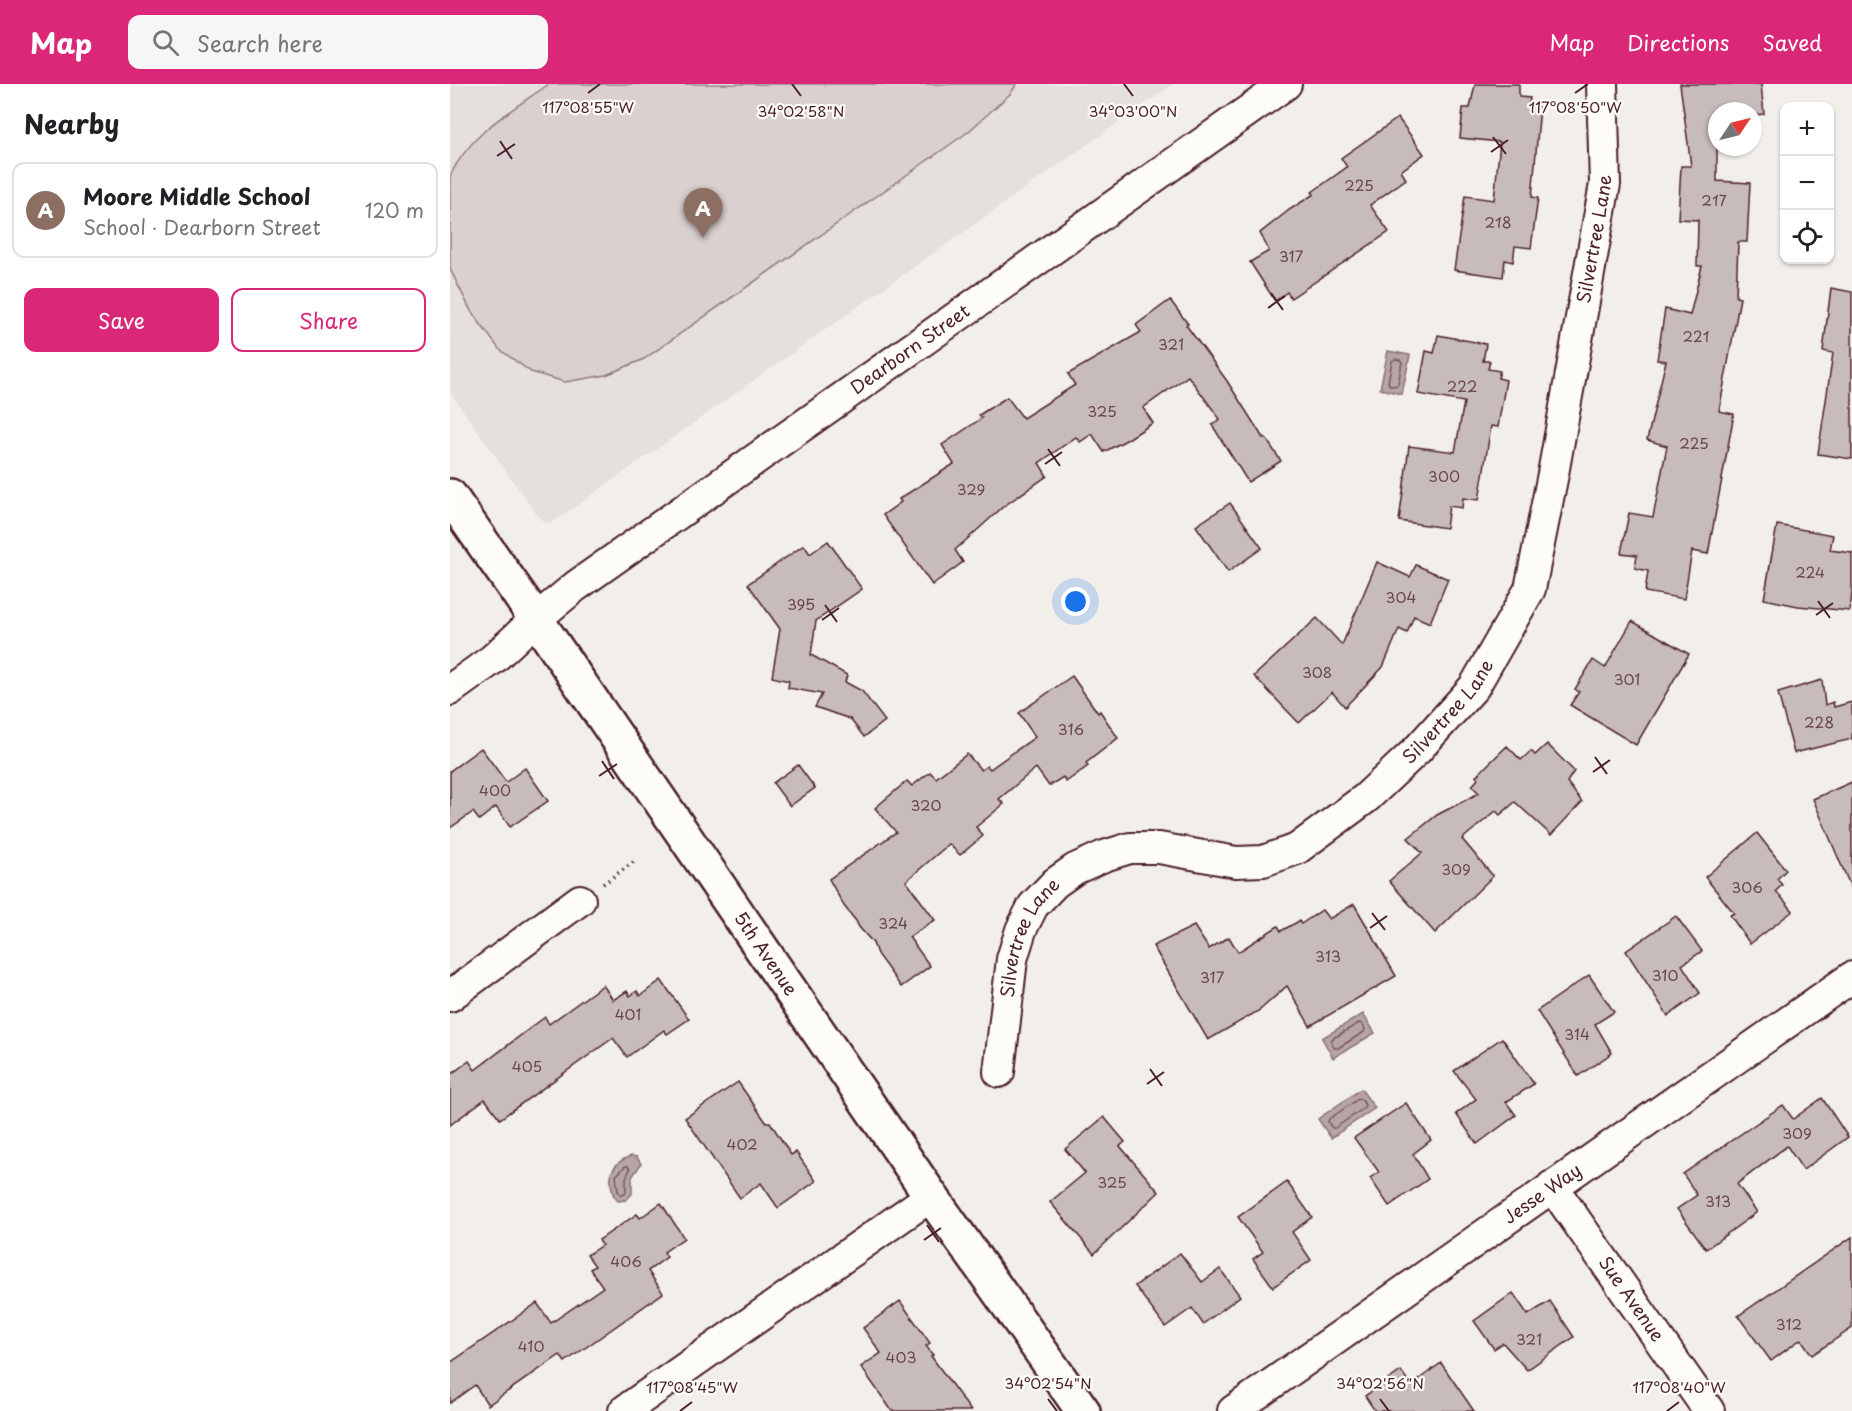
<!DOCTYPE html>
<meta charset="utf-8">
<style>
:root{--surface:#fff;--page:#f6f6f6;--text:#202124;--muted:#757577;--line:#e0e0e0;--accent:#db2777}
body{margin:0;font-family:"Playpen Sans",sans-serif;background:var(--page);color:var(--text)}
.controls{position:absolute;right:18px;top:18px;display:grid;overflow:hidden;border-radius:12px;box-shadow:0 2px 4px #0004}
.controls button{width:54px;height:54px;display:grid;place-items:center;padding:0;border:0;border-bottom:2px solid var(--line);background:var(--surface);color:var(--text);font:30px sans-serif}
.compass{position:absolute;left:1258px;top:18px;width:54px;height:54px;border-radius:50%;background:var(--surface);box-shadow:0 2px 4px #0004;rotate:55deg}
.you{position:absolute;left:626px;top:518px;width:21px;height:21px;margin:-15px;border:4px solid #fff;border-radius:50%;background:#1a73e8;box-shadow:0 0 0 9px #1a73e833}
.badge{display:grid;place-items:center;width:39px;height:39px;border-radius:50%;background:var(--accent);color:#fff;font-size:20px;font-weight:700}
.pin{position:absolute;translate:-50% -50px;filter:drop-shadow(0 2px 3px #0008)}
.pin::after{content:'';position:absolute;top:32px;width:21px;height:18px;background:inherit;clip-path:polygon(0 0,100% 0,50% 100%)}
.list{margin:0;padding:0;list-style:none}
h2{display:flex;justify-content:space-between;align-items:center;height:78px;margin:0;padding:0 24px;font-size:26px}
h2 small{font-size:20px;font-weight:400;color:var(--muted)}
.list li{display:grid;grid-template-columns:39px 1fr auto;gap:18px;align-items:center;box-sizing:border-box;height:96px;margin:0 12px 12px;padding:0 12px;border:2px solid var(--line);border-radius:12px}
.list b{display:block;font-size:22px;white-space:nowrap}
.list p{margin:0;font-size:20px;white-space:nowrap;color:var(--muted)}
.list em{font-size:20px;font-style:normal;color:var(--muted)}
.actions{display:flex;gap:12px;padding:18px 24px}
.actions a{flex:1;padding:14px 0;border:2px solid var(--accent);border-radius:12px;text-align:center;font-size:21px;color:var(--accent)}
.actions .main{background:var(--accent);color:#fff}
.icon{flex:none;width:33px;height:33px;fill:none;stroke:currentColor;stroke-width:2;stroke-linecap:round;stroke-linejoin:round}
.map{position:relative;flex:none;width:1402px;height:1327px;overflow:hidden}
header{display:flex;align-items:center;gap:36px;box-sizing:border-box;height:84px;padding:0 30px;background:var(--accent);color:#fff}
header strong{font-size:28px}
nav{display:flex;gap:33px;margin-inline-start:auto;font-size:21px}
.search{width:420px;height:54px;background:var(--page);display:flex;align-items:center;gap:15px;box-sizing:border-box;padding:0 21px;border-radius:12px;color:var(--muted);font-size:22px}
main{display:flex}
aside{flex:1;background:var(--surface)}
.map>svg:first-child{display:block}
</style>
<header>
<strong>Map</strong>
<div class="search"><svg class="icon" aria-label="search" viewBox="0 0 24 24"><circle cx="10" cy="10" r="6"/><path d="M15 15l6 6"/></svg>Search here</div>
<nav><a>Map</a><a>Directions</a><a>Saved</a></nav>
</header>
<main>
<aside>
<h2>Nearby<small></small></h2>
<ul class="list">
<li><span class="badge" style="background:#8d6e63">A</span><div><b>Moore Middle School</b><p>School · Dearborn Street</p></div><em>120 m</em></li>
</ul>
<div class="actions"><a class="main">Save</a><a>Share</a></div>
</aside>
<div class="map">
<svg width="1402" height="1327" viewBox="0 0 1402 1327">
<rect width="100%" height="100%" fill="#f2efeb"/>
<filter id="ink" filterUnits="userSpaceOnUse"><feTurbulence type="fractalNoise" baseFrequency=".0167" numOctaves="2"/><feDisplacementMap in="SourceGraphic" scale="12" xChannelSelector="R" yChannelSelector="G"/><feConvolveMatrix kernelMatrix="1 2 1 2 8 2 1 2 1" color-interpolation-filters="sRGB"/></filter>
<g filter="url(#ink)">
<polygon fill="#e5dfdd" points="0,0 723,0 105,437 96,439 87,431 0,308"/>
<path fill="#d9d0cf" stroke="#92787d" stroke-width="1.5" d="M99 0H567L560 10 518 48 194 275 156 291 115 298 81 288 49 265 21 227 0 185V92C21 48 61 27 99 0Z"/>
<g fill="#b7a5a6" stroke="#8b6f75" stroke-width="1.5">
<polygon points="938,267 960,271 952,310 930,305"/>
<polygon points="913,930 925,949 883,974 872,954"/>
<polygon points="911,1005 925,1024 881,1054 868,1035"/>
<path d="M181 1072 187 1073 191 1080 182 1093V1110L176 1116 168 1117C162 1111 163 1108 161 1100 159 1085 167 1077 181 1072Z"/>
</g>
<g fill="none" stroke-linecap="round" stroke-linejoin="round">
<g stroke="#76555c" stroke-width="1.5">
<polygon points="945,275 950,276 952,278 948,300 945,302 940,301 938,298 942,277"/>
<polygon points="909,939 912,940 915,945 914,948 888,964 884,964 881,958 882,955"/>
<polygon points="908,1015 912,1016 915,1021 914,1024 885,1044 882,1044 878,1038 879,1035"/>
<polygon points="175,1082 178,1082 180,1085 176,1094 176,1108 171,1111 168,1107 166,1092"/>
</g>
</g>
<g fill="#c8bbbb" stroke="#4a1f2b" stroke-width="1.5">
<polygon points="1025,0 1069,0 1069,13 1080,14 1079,22 1090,23 1082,113 1088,114 1081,164 1065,162 1063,178 1055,176 1053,193 1004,186 1015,112 1044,116 1050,58 1010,54 1013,24 1020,24"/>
<polygon points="1230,0 1311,0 1314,30 1303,31 1303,27 1267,27 1267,97 1300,99 1297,158 1288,158 1286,213 1290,214 1269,327 1284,330 1258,470 1242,467 1234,515 1195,508 1198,487 1185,484 1187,471 1171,469 1179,429 1203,433 1217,362 1197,356 1216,277 1207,276 1215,225 1240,231 1252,182 1247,182 1248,136 1228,135 1231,82 1241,82"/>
<polygon points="948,34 974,70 951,87 956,95 920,121 939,148 841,214 837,208 825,217 800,178 819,167 810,149 839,126 864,110 862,108 897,83 891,74"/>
<polygon points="1381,204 1402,208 1402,375 1368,370 1383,269 1373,267"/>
<polygon points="720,216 738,240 736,241 777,297 813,354 815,353 831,377 798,398 762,341 770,335 738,292 693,324 703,339 678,355 654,368 642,350 630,358 626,353 589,379 597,392 554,422 505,466 513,478 482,501 433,431 451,418 449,415 504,380 492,361 532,334 529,331 557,313 573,334 625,301 618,290 691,248 686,241"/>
<polygon points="988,251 1036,260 1033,277 1040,277 1038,285 1050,287 1048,294 1056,296 1048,343 1041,342 1029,416 1013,414 1012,424 999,422 996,444 949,437 959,362 1005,368 1014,318 968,310 976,267 984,269"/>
<polygon points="780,419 812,464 778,488 746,442"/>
<polygon points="1327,441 1383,451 1380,466 1402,469 1402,508 1400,527 1348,522 1314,515"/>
<polygon points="378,457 412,505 366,537 361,571 397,591 395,598 412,607 435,637 414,653 400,635 365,623 372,610 338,604 339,597 322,593 330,545 298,500 354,461 360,470"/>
<polygon points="927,478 960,493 966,481 998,495 980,539 964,532 957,549 949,545 933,583 895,623 882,608 849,639 804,592 867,534 892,561"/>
<polygon points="1182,537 1239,570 1186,661 1120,621 1129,608 1125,605 1143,576 1155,584"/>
<polygon points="622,592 648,629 650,627 668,654 636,679 638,682 616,698 613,693 599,702 586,684 549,715 554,720 526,743 533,752 510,771 499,760 456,797 485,836 459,853 480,882 451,903 427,870 423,859 409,843 406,837 394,822 379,795 446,748 425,724 457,697 462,702 480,688 486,694 517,670 531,686 537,682 540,685 585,653 569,629"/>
<polygon points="1372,596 1375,621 1383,618 1384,623 1402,618 1402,655 1344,669 1328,609"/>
<polygon points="1097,660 1124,687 1117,698 1132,718 1101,751 1065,718 1050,731 1046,727 1012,755 1043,792 985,849 939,797 972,769 958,754 987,731 1029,709 1022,702 1028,695 1026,692 1057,662 1071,676 1081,667 1085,671"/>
<polygon points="31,664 56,698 75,684 98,717 60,743 46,723 29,736 23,728 0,744 0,687"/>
<polygon points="348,681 365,704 340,722 323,699"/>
<polygon points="1402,698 1402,806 1363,715"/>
<polygon points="1307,749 1336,786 1327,795 1332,801 1326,807 1343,827 1300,860 1280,831 1284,829 1255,793"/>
<polygon points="904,820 946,892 860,942 837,902 810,926 758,956 703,862 744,842 759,865 779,853 788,868 828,842 831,847 849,837 851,840 872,826 879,835"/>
<polygon points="1226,832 1252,867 1232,881 1250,909 1218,932 1176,867"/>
<polygon points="1139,891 1164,928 1145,940 1162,969 1128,992 1087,927"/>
<polygon points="211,896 239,935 217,950 214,946 177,973 163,954 50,1035 35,1015 0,1041 0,991 19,977 25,986 95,933 99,940 153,901 163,916 177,907 180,912 187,907 190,912"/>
<polygon points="1052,954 1084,1000 1056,1018 1066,1031 1027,1060 1006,1030 1026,1015 1004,987"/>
<polygon points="288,998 316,1038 320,1038 341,1071 346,1068 366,1097 328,1124 311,1099 290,1114 235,1034"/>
<polygon points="1372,1014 1398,1053 1353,1086 1337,1062 1287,1100 1307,1128 1256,1165 1227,1125 1247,1111 1233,1090 1333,1021 1343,1035"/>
<polygon points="956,1019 981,1056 963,1070 978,1095 939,1122 920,1094 929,1088 904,1054"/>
<polygon points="654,1033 675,1058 670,1062 709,1108 644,1170 600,1118 635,1089 615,1065"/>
<polygon points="837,1098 862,1133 842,1148 861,1176 823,1203 803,1175 813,1168 788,1133"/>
<polygon points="211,1119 234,1154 214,1168 217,1173 198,1187 213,1209 115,1278 110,1271 38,1321 25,1301 0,1319 0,1279 87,1219 101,1239 153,1203 140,1185 145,1182 137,1171 152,1161 149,1156 187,1130 190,1134"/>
<polygon points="1402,1153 1402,1244 1362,1271 1351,1255 1321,1277 1288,1232"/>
<polygon points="730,1169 752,1198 770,1185 790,1212 753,1240 742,1224 715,1243 685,1202"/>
<polygon points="1063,1209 1078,1231 1100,1217 1124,1253 1077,1286 1053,1259 1044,1265 1024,1237"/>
<polygon points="450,1217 480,1259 476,1262 483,1271 481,1272 521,1327 442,1327 411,1283 431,1269 413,1244"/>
<polygon points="991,1279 1024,1327 925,1327 915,1312 951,1287 961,1301"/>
</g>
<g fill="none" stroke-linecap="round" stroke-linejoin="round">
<defs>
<g id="minor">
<path id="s1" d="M0 606 43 575 86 535 126 502 836 0"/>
<polyline points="0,912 130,816"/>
<path id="s2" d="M549 988 562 875 571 846 583 822 605 799 625 785 654 772 680 764H709L786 778 813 777 847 765 916 714 967 666 1024 603 1080 505 1103 390 1155 100 1152 0"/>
<path id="s3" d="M1102 1102 1259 1327"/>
<polyline points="174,1327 481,1112"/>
<path id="s4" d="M783 1327 1402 893"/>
</g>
<g id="major">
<path id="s5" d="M0 412 86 535 481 1112 633 1327"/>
</g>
</defs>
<use href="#minor" stroke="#4a1f2b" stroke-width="34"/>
<use href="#major" stroke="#4a1f2b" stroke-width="38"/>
<polyline stroke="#4a1f2b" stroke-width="4" stroke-dasharray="1.5 4.5" stroke-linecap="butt" points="153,800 185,777"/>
<use href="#minor" stroke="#fdfcf7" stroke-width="30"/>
<use href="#major" stroke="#fdfcf7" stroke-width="33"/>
</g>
</g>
<path fill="none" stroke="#4a1f2b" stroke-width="2" d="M342 0 351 12M674 0 683 12M138 9 150 0M1125 9 1138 0M1043 53 1056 70M50 57 62 75M1041 68 1058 56M47 72 65 60M821 209 833 226M818 224 835 212M598 365 610 382M595 380 612 368M1368 517 1380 534M375 521 387 538M1366 531 1383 519M372 536 389 524M1145 673 1157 690M152 677 164 695M1143 688 1160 676M149 692 167 680M922 829 935 846M920 844 937 832M700 985 712 1002M697 1000 714 988M477 1141 489 1158M474 1156 491 1144M598 1315 607 1327M930 1315 939 1327M230 1327 242 1318M1217 1327 1229 1318"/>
<g text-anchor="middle" stroke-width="4.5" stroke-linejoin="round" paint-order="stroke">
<g font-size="15" fill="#6a464f">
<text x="909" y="107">225</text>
<text x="1264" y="122">217</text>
<text x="1048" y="144">218</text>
<text x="841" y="178">317</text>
<text x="1246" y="258">221</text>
<text x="721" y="266">321</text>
<text x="1012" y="308">222</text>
<text x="652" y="333">325</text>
<text x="1244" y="365">225</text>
<text x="994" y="398">300</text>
<text x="521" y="411">329</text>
<text x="1360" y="494">224</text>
<text x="951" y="519">304</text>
<text x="351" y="526">395</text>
<text x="867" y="594">308</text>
<text x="1177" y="601">301</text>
<text x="1369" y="644">228</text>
<text x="621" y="651">316</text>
<text x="45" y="712">400</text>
<text x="476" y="727">320</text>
<text x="1006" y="791">309</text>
<text x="1297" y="809">306</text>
<text x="443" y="845">324</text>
<text x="878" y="878">313</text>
<text x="1215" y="897">310</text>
<text x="762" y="899">317</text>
<text x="178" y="936">401</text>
<text x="1127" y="956">314</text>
<text x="77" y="988">405</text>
<text x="1347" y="1055">309</text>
<text x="292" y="1066">402</text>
<text x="662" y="1104">325</text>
<text x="1268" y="1123">313</text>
<text x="176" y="1183">406</text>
<text x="1339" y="1246">312</text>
<text x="1079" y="1261">321</text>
<text x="81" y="1268">410</text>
<text x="451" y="1279">403</text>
</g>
<g font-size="18" fill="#4a1f2b" stroke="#fdfcf7">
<text dy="6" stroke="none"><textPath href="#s2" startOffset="1166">Silvertree Lane</textPath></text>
<text dy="6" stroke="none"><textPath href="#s1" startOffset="573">Dearborn Street</textPath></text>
<text dy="6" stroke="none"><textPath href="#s2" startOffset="662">Silvertree Lane</textPath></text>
<text dy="6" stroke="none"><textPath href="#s2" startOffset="140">Silvertree Lane</textPath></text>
<text dy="6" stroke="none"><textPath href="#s5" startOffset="556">5th Avenue</textPath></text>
<text dy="6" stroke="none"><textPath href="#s4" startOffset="378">Jesse Way</textPath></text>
<text dy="6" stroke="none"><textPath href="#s3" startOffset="138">Sue Avenue</textPath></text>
</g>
</g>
<g font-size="15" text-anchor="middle" fill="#4a1f2b" stroke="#fdfcf7" stroke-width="4.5" stroke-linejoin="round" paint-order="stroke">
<text x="138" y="29">117°08'55"W</text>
<text x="1125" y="29">117°08'50"W</text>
<text x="351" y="33">34°02'58"N</text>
<text x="683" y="33">34°03'00"N</text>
<text x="598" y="1305">34°02'54"N</text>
<text x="930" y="1305">34°02'56"N</text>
<text x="242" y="1309">117°08'45"W</text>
<text x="1229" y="1309">117°08'40"W</text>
</g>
</svg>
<div class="controls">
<button>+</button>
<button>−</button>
<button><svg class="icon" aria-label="locate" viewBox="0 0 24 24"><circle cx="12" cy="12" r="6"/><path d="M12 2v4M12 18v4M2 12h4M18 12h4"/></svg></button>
</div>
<svg class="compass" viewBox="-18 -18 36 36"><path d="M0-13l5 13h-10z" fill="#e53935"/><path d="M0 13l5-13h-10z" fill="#757577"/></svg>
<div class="you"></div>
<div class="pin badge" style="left:253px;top:154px;background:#8d6e63">A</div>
</div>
</main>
